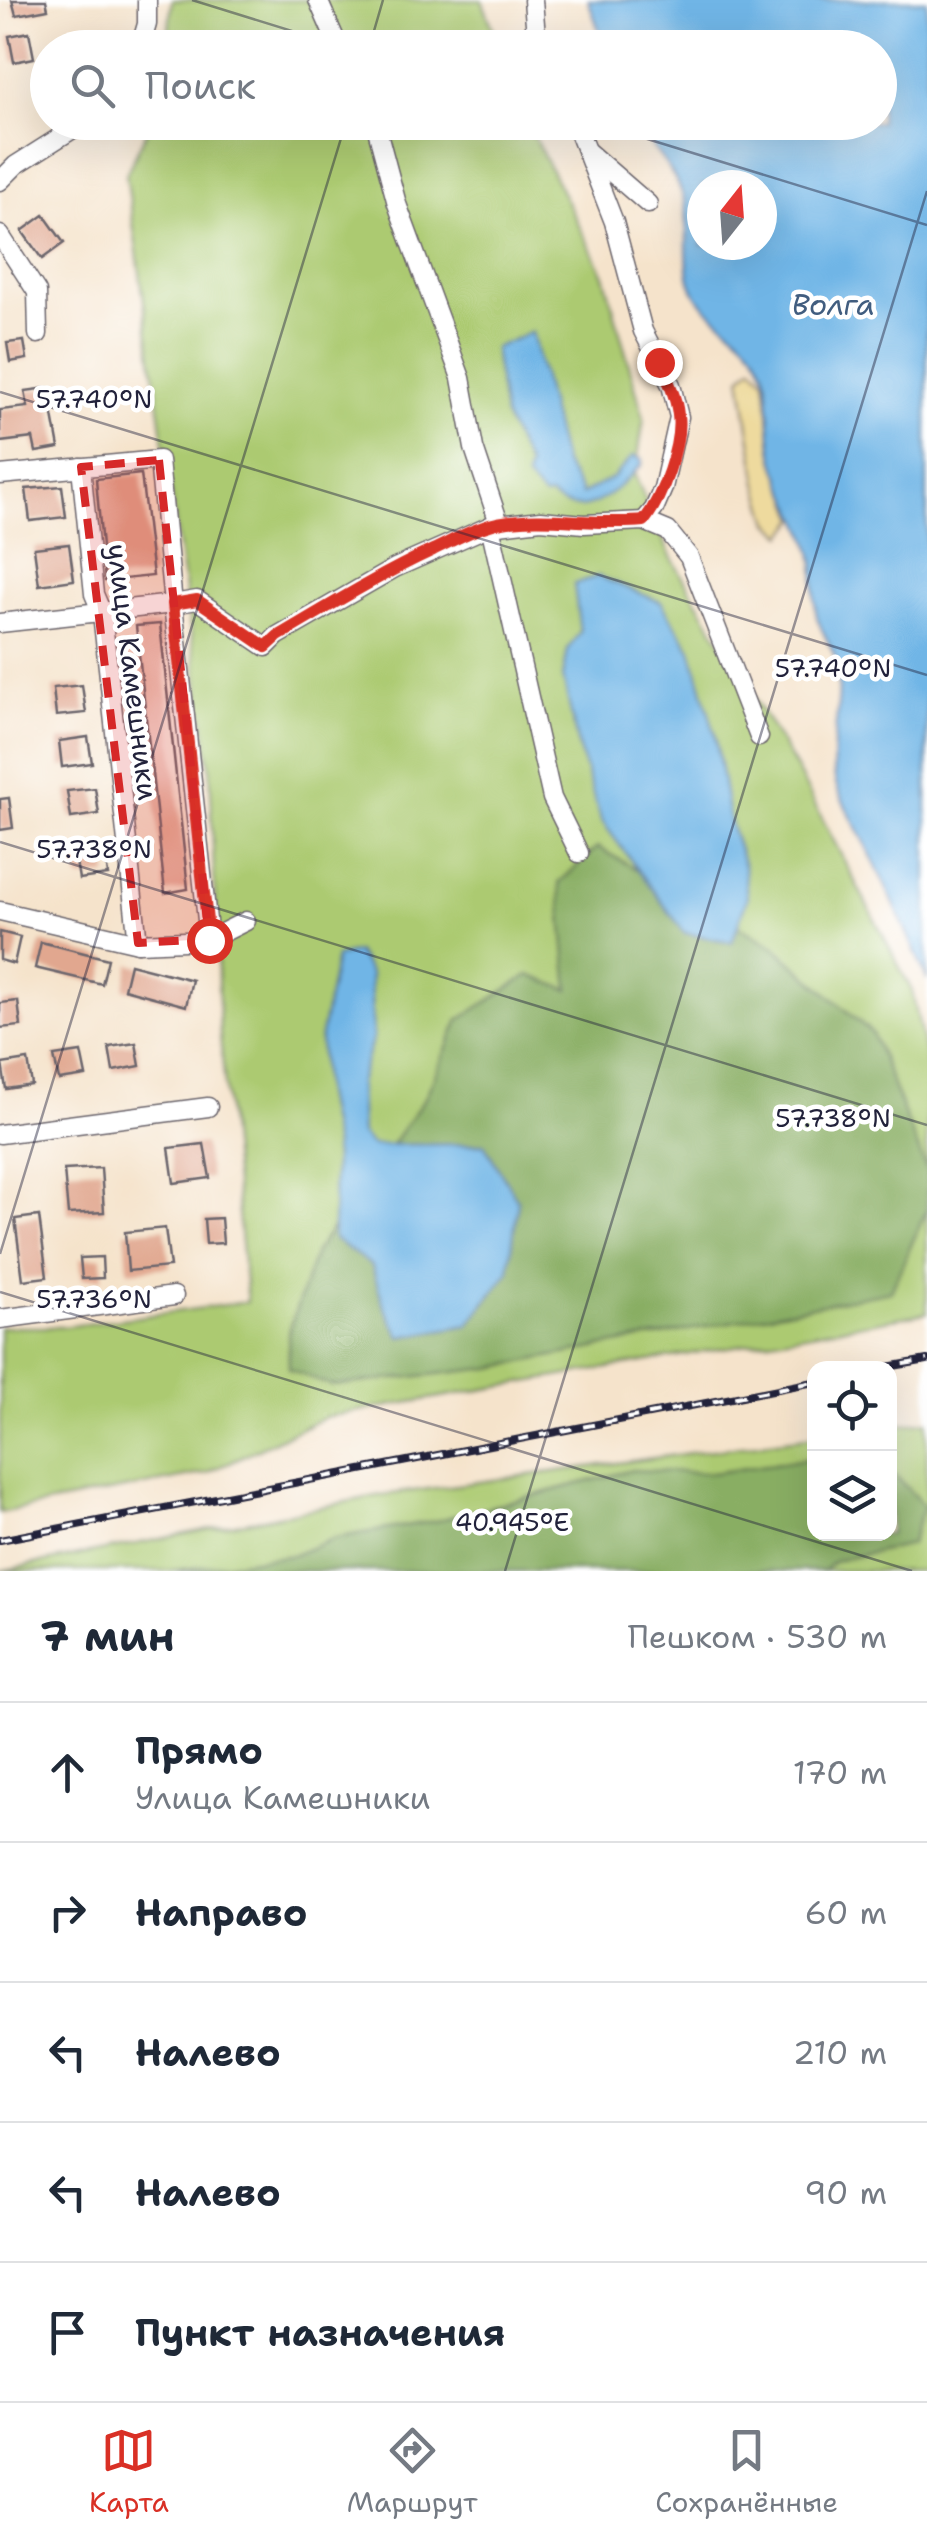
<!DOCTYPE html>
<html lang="ru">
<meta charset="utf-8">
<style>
:root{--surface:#fff;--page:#f6f6f7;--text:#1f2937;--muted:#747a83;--line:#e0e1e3;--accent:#d93025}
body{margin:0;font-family:"Shantell Sans",sans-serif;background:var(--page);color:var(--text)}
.controls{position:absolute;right:30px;bottom:30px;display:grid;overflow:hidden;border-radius:20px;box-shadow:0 10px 40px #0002}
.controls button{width:90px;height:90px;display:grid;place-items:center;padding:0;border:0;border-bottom:2px solid var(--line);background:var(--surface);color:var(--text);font:50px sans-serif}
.compass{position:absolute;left:687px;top:170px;width:90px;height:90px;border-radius:50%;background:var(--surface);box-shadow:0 10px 40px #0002;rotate:17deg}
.stop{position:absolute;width:30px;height:30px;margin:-22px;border:8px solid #d93025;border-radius:50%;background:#fff}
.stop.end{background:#d93025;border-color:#fff;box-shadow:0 2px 10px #0008}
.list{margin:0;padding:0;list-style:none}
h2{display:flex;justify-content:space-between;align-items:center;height:130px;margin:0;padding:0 40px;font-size:42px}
h2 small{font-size:32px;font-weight:400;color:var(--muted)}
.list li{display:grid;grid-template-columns:65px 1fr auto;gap:30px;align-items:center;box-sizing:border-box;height:140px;padding:0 40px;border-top:2px solid var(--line)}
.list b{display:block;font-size:38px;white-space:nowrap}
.list p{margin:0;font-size:32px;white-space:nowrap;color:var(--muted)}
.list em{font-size:32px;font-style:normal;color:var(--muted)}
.icon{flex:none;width:55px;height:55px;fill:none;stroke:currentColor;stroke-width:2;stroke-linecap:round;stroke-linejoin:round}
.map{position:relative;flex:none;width:927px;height:1571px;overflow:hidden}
.search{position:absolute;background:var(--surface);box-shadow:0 10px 40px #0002;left:30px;right:30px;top:30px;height:110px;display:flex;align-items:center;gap:25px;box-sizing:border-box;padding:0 35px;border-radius:55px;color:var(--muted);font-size:38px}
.sheet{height:830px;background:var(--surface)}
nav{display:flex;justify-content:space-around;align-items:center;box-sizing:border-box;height:140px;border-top:2px solid var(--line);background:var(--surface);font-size:28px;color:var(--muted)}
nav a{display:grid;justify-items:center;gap:5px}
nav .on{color:var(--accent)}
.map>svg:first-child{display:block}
</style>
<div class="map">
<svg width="927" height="1571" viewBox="0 0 927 1571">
<rect width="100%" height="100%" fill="#fff"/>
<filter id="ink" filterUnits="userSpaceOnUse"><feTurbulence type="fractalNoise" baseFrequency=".01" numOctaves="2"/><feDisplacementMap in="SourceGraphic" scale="20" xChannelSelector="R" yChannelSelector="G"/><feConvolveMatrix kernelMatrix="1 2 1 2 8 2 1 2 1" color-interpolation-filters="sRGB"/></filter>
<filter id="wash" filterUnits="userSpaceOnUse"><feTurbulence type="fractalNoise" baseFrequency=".0048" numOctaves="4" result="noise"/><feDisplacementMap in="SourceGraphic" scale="40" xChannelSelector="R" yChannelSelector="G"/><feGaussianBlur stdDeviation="2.25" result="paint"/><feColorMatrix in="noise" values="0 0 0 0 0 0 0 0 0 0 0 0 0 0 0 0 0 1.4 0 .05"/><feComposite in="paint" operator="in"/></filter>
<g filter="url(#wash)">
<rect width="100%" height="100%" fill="#f5e3cb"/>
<g fill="#acca71" stroke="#677656" stroke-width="2.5">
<polygon points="172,0 482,0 500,47 167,48"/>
<polygon points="151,123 527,123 604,275 644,418 635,476 671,557 797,770 912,991 927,1061 927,1313 325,1417 207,1473 0,1513 0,1327 63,1327 247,1302 220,1037 210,768 126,174"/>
<polygon points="927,1421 927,1571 0,1571 376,1496 814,1436 814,1534 890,1534 890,1426"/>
</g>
<g fill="#89ae63" stroke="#56684f" stroke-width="2.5">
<polygon points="597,847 775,947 872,1033 927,1171 927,1209 891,1291 491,1368 331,1386 289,1369 288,1334 315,1252 425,1098 459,1020 529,975 569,990 559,883"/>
<polygon points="814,1458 814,1534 890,1534 890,1470 924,1506 911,1544 835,1561 823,1571 168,1571 294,1555 335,1538 435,1521 632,1470 712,1473"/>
</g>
<polygon fill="#eeda9e" stroke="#887e6c" stroke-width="2.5" points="753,366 765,380 774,457 797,519 784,535 770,523 758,484 741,377"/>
<g fill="#70b5e6" stroke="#496c90" stroke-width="2.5" fill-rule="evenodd">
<path d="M588 0H927V980C908 933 886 887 864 841 856 824 843 805 837 787 825 748 847 700 835 658 831 644 821 632 817 617 811 592 819 567 809 542 799 514 782 488 774 458 767 431 772 392 763 368 750 333 708 321 693 289 682 265 691 227 684 199 676 171 650 147 635 123L880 122V48L605 47ZM762 185V245H702V185Z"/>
<path d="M532 332 563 462 582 494 614 477 633 456 642 459V465C615 490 586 525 550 496L544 497 526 478 528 466 504 416 494 348Z"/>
<polygon points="598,576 661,602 691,649 715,734 730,823 744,865 747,898 732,942 685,933 601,820 578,746 563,677 568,649 580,632 574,584"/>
<polygon points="357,952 370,974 373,1037 359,1083 361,1134 371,1145 484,1144 518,1201 509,1271 468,1325 401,1337 384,1306 372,1266 333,1238 334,1145 324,1094 320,1040 336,957"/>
</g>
<g id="blocks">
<g fill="#e1a78f">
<polygon points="12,0 46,0 48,9 16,15"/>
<polygon points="29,32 34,58 14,62 9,36"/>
<polygon points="44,215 64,243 42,259 22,231"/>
<polygon points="24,341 27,359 10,362 7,343"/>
<polygon points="48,388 59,448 36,452 33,438 0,442 0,410 28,407 25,391"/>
<polygon points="141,474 153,576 105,581 96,479"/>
<polygon points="62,486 66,517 30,521 26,489"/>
<polygon points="69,544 74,580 39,585 34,548"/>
<polygon points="160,624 188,889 165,893 136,626"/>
<polygon points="82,685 86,713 56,716 53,688"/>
<polygon points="88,737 92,763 62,767 59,741"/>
<polygon points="95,788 99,814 71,818 67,791"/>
<polygon points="9,798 13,828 0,830 0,799"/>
<polygon points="104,846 108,875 79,879 74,850"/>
<polygon points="0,932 20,937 14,964 0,960"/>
<polygon points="41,942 108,959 102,984 35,968"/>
<polygon points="130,964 192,980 186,1006 124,989"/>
<polygon points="18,1001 21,1026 0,1028 0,1003"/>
<polygon points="136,1043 140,1066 113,1071 109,1047"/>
<polygon points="81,1052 86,1076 59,1080 54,1056"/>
<polygon points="28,1060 32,1085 6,1089 2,1064"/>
<polygon points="204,1144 210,1178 174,1183 169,1148"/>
<polygon points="101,1168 104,1212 68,1214 64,1170"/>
<polygon points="39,1216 47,1277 23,1280 15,1219"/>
<polygon points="221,1218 223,1243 206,1244 204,1219"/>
<polygon points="165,1228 170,1267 128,1271 125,1232"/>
<polygon points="102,1257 103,1278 82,1279 80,1258"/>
</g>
</g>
</g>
<g filter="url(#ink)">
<use href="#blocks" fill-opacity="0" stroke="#6c666d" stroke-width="2.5"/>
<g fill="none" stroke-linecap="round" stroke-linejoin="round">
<defs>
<g id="minor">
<polyline points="318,0 339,48"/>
<polyline points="533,0 536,36 543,48"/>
<polyline points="140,48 147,24 147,0"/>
<polyline points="375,122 397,204 461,378 474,448 499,523"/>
<polyline points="575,122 614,222 643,331 671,385 679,417 663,488 654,509 644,521"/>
<polyline points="588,152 648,204"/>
<polyline points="0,181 16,165 84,122"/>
<polyline points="0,235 37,292 38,334"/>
<polyline points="81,467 94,594 102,613 138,943"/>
<polyline points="0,475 159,460 173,604 0,623"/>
<polyline points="490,526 552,798 579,853"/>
<polyline points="0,911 138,943 208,940 246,921"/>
<polyline points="209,939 173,604 197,600 266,647 277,636 395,568 490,526 541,520 584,524 644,521 668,531 689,557 759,737"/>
<polyline points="0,1134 208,1107"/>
<polyline points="0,1319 174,1296"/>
</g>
</defs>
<use href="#minor" stroke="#6c666d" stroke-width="21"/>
<use href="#minor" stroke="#fff" stroke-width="18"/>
<defs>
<g id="rail">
<polyline points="882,1368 927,1360"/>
<polyline points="0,1540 814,1382"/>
</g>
</defs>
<use href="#rail" stroke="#22223b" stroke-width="8"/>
<use href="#rail" stroke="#fff" stroke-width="4" stroke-dasharray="11" stroke-linecap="butt"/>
</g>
</g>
<g fill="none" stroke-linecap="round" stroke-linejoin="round" filter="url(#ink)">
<path stroke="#d93025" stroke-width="12" d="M209 940 173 604 197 600 266 647 278 636C329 606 379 575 433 550 454 540 475 528 497 523 544 514 596 526 644 521 662 498 682 444 678 415 676 395 667 378 659 362"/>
</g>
<path fill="#d62828" fill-opacity="0.2" stroke="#d62828" stroke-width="8" stroke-dasharray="20 12" stroke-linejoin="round" d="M159 460 209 939 138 943 81 467Z"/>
<path fill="none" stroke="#22223b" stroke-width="2.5" stroke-opacity="0.45" d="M192 0 347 48M369 48 383 0M592 122 927 225M0 392 927 675M0 842 927 1125M0 1254 346 122M0 1292 912 1571M505 1571 927 191"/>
<g text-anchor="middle" stroke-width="9" stroke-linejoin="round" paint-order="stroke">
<g font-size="28" fill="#22223b" stroke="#fff">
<text transform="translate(133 672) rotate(83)" y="10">улица Камешники</text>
</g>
<g font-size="30" font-style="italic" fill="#415d7f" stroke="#fff">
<text x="833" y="315">Волга</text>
</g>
</g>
<g font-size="25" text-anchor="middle" fill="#22223b" stroke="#fff" stroke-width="9" stroke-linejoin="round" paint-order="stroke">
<text x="94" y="408">57.740°N</text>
<text x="833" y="677">57.740°N</text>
<text x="94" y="858">57.738°N</text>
<text x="833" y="1127">57.738°N</text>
<text x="94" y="1308">57.736°N</text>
<text x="512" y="1531">40.945°E</text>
</g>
</svg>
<div class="controls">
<button><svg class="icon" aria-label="locate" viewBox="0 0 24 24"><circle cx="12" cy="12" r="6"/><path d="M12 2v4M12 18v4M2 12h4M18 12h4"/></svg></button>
<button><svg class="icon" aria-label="layers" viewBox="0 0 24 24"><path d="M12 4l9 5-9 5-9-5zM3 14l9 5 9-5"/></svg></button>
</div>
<svg class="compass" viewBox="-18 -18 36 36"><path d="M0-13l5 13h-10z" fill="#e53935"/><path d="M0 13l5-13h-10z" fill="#747a83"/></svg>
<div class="stop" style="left:209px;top:940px"></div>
<div class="stop end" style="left:659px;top:362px"></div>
<div class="search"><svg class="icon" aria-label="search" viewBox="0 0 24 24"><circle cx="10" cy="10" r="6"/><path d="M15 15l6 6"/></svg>Поиск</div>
</div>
<section class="sheet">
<h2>7 мин<small>Пешком · 530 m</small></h2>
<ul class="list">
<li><svg class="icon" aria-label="ahead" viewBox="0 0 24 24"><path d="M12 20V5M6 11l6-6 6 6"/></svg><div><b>Прямо</b><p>Улица Камешники</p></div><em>170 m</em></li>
<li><svg class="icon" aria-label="right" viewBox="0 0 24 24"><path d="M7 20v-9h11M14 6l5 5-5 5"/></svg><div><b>Направо</b></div><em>60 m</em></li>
<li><svg class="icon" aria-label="left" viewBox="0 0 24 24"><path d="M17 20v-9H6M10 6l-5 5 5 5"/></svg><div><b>Налево</b></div><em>210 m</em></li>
<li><svg class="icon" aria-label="left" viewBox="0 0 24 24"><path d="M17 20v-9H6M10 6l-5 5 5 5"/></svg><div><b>Налево</b></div><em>90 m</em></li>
<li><svg class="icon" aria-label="arrive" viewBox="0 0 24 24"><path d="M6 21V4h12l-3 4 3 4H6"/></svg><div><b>Пункт назначения</b></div></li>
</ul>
</section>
<nav>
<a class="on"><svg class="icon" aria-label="map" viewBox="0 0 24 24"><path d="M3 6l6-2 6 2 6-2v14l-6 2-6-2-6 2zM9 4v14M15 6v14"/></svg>Карта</a>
<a><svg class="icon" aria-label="directions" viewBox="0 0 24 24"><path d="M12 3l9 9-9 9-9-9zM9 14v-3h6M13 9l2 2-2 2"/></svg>Маршрут</a>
<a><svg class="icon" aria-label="saved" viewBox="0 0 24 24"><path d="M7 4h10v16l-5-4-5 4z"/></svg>Сохранённые</a>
</nav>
